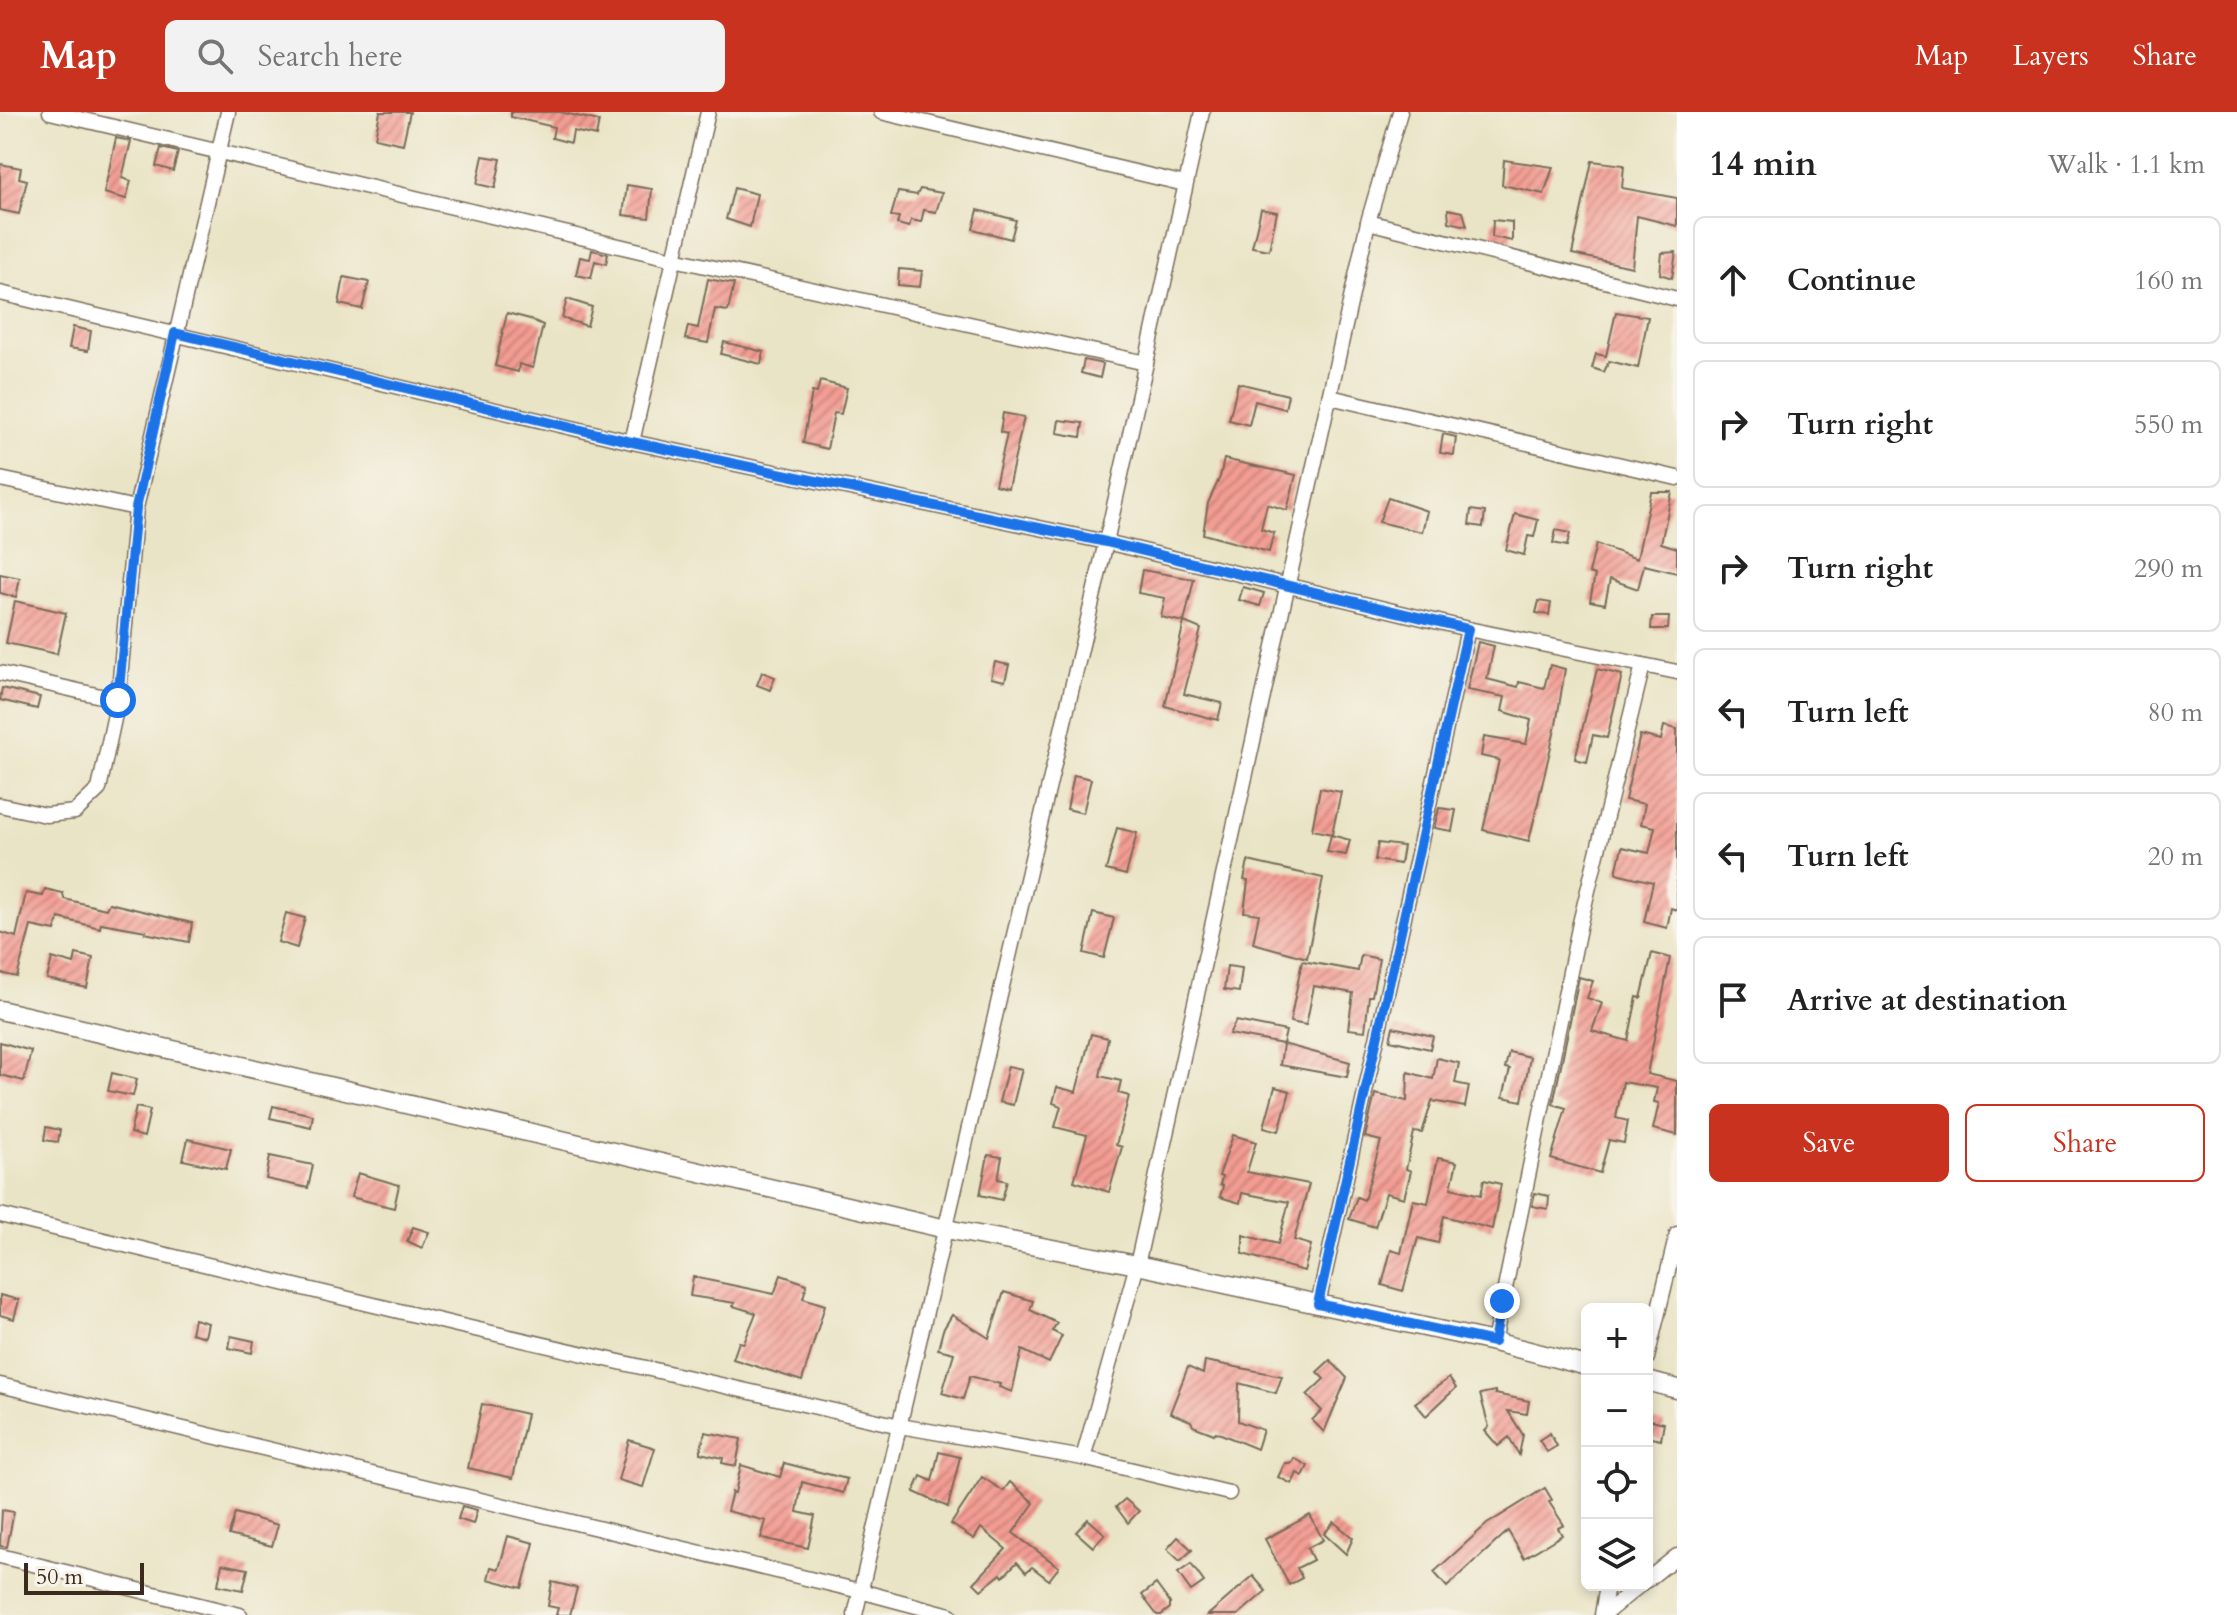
<!DOCTYPE html>
<meta charset="utf-8">
<style>
:root{--surface:#fff;--page:#f2f2f2;--text:#222;--muted:#767676;--line:#e0e0e0;--accent:#c8321e}
body{margin:0;font-family:Cardo,serif;background:var(--page);color:var(--text)}
.controls{position:absolute;right:24px;bottom:24px;display:grid;overflow:hidden;border-radius:12px;box-shadow:0 4px 12px #0003}
.controls button{width:72px;height:72px;display:grid;place-items:center;padding:0;border:0;border-bottom:2px solid var(--line);background:var(--surface);color:var(--text);font:40px sans-serif}
.scale{position:absolute;left:24px;bottom:20px;width:120px;box-sizing:border-box;padding-left:8px;border:4px solid #3b2a1e;border-top:0;font-size:22px;line-height:28px;white-space:nowrap;color:#3b2a1e;-webkit-text-stroke:6px #f7f3e8;paint-order:stroke}
.stop{position:absolute;width:24px;height:24px;margin:-18px;border:6px solid #1a73e8;border-radius:50%;background:#fff}
.stop.end{background:#1a73e8;border-color:#fff;box-shadow:0 2px 8px #0008}
.list{margin:0;padding:0;list-style:none}
h2{display:flex;justify-content:space-between;align-items:center;height:104px;margin:0;padding:0 32px;font-size:34px}
h2 small{font-size:26px;font-weight:400;color:var(--muted)}
.list li{display:grid;grid-template-columns:52px 1fr auto;gap:24px;align-items:center;box-sizing:border-box;height:128px;margin:0 16px 16px;padding:0 16px;border:2px solid var(--line);border-radius:12px}
.list b{display:block;font-size:30px;white-space:nowrap}
.list em{font-size:26px;font-style:normal;color:var(--muted)}
.actions{display:flex;gap:16px;padding:24px 32px}
.actions a{flex:1;padding:18px 0;border:2px solid var(--accent);border-radius:12px;text-align:center;font-size:28px;color:var(--accent)}
.actions .main{background:var(--accent);color:#fff}
.icon{flex:none;width:44px;height:44px;fill:none;stroke:currentColor;stroke-width:2;stroke-linecap:round;stroke-linejoin:round}
.map{position:relative;flex:none;width:1677px;height:1503px;overflow:hidden}
header{display:flex;align-items:center;gap:48px;box-sizing:border-box;height:112px;padding:0 40px;background:var(--accent);color:#fff}
header strong{font-size:38px}
nav{display:flex;gap:44px;margin-inline-start:auto;font-size:28px}
.search{width:560px;height:72px;background:var(--page);display:flex;align-items:center;gap:20px;box-sizing:border-box;padding:0 28px;border-radius:12px;color:var(--muted);font-size:30px}
main{display:flex}
aside{flex:1;background:var(--surface)}
.map>svg:first-child{display:block}
</style>
<header>
<strong>Map</strong>
<div class="search"><svg class="icon" aria-label="search" viewBox="0 0 24 24"><circle cx="10" cy="10" r="6"/><path d="M15 15l6 6"/></svg>Search here</div>
<nav><a>Map</a><a>Layers</a><a>Share</a></nav>
</header>
<main>
<div class="map">
<svg width="1677" height="1503" viewBox="0 0 1677 1503">
<defs>
<pattern id="building-hatch" width="6" height="6" patternUnits="userSpaceOnUse" patternTransform="scale(2)"><rect width="6" height="6" fill="#f39c93"/><path d="M-1 1l2-2M0 6l6-6M5 7l2-2" fill="none" stroke="#c67f77"/></pattern>
</defs>
<rect width="100%" height="100%" fill="#f7f3e8"/>
<filter id="ink" filterUnits="userSpaceOnUse"><feTurbulence type="fractalNoise" baseFrequency=".0125" numOctaves="2"/><feDisplacementMap in="SourceGraphic" scale="16" xChannelSelector="R" yChannelSelector="G"/><feConvolveMatrix kernelMatrix="1 2 1 2 8 2 1 2 1" color-interpolation-filters="sRGB"/></filter>
<filter id="wash" filterUnits="userSpaceOnUse"><feTurbulence type="fractalNoise" baseFrequency=".006" numOctaves="4" result="noise"/><feDisplacementMap in="SourceGraphic" scale="32" xChannelSelector="R" yChannelSelector="G"/><feGaussianBlur stdDeviation="1.8" result="paint"/><feColorMatrix in="noise" values="0 0 0 0 0 0 0 0 0 0 0 0 0 0 0 0 0 1.4 0 .05"/><feComposite in="paint" operator="in"/></filter>
<g filter="url(#wash)">
<rect width="100%" height="100%" fill="#eae4c6"/>
<g id="blocks">
<g fill="url(#building-hatch)">
<polygon points="380,0 410,0 403,32 375,26"/>
<polygon points="511,0 560,0 599,9 596,24 573,19 571,31 552,26 554,15 511,5"/>
<polygon points="116,26 131,29 122,66 131,69 126,87 104,81"/>
<polygon points="161,36 178,40 173,59 156,54"/>
<polygon points="483,44 501,47 495,76 477,72"/>
<polygon points="1504,48 1553,55 1544,82 1502,73"/>
<polygon points="1592,49 1624,53 1622,76 1677,86 1677,114 1637,104 1632,155 1572,142"/>
<polygon points="0,52 21,56 19,66 27,68 19,102 0,98"/>
<polygon points="627,73 652,77 649,106 623,103"/>
<polygon points="734,76 757,82 750,115 726,107"/>
<polygon points="920,77 942,81 936,100 924,98 921,110 911,108 909,115 897,112 899,105 891,104 898,80 917,83"/>
<polygon points="1261,97 1277,100 1269,138 1252,135"/>
<polygon points="1448,97 1463,100 1467,114 1449,110"/>
<polygon points="978,98 1016,108 1011,127 973,117"/>
<polygon points="1493,108 1512,110 1512,129 1492,125"/>
<polygon points="592,138 608,142 606,152 595,149 591,166 576,163 580,145 590,147"/>
<polygon points="1676,140 1672,166 1660,162 1662,141"/>
<polygon points="899,157 922,159 920,175 898,173"/>
<polygon points="344,165 369,170 362,197 339,192"/>
<polygon points="708,167 734,172 728,199 715,197 708,231 685,227 688,214 698,216"/>
<polygon points="567,187 592,195 587,214 562,206"/>
<polygon points="1616,200 1648,205 1638,256 1609,249 1604,260 1592,256 1596,242 1606,244"/>
<polygon points="507,201 530,207 543,213 533,256 519,252 518,260 495,254"/>
<polygon points="73,215 91,219 88,239 69,236"/>
<polygon points="724,230 764,240 761,252 721,242"/>
<polygon points="1084,248 1103,252 1100,266 1081,261"/>
<polygon points="820,269 847,276 841,302 834,301 827,337 803,331 812,280 817,281"/>
<polygon points="1238,271 1288,283 1285,297 1255,289 1249,313 1229,308"/>
<polygon points="1003,301 1024,305 1008,376 995,373 1007,322 1000,320"/>
<polygon points="1059,308 1083,311 1081,325 1057,321"/>
<polygon points="1443,322 1456,325 1454,343 1440,341"/>
<polygon points="1224,347 1296,363 1287,398 1267,392 1261,417 1274,421 1269,440 1203,422 1208,391 1220,365"/>
<polygon points="1651,380 1672,380 1661,431 1677,436 1677,461 1644,453 1638,477 1610,467 1605,492 1590,489 1595,463 1589,461 1596,432 1637,447"/>
<polygon points="1388,386 1427,399 1422,420 1379,410"/>
<polygon points="1471,398 1485,400 1483,415 1469,413"/>
<polygon points="1515,402 1538,408 1534,425 1528,424 1524,443 1506,438"/>
<polygon points="1556,418 1570,421 1567,434 1553,431"/>
<polygon points="1142,458 1194,467 1184,510 1161,505 1165,486 1138,481"/>
<polygon points="0,462 20,466 16,485 0,481"/>
<polygon points="1243,475 1264,481 1260,494 1239,488"/>
<polygon points="15,489 66,501 57,542 6,531"/>
<polygon points="1539,489 1551,491 1549,503 1536,501"/>
<polygon points="1652,505 1669,505 1668,517 1651,517"/>
<polygon points="1184,510 1201,517 1184,582 1222,591 1218,608 1165,594"/>
<polygon points="1478,530 1494,534 1487,567 1518,575 1519,570 1544,576 1550,553 1565,557 1556,613 1529,729 1483,718 1499,648 1481,644 1484,625 1526,632 1531,608 1502,599 1505,585 1467,578"/>
<polygon points="995,550 1009,553 1005,569 991,566"/>
<polygon points="1597,557 1622,563 1607,626 1593,623 1587,650 1575,647"/>
<polygon points="762,560 775,565 770,578 757,573"/>
<polygon points="2,576 40,585 37,597 0,588"/>
<polygon points="1664,614 1677,617 1677,798 1671,796 1667,816 1644,810 1653,770 1616,761 1622,735 1649,741 1655,715 1641,712 1645,692 1625,688 1640,623 1661,628"/>
<polygon points="1074,663 1091,667 1083,701 1067,697"/>
<polygon points="1320,676 1341,680 1332,722 1312,718"/>
<polygon points="1439,696 1456,698 1452,719 1434,716"/>
<polygon points="1117,716 1137,721 1126,763 1106,758"/>
<polygon points="1331,723 1350,728 1346,743 1327,740"/>
<polygon points="1378,731 1403,734 1400,752 1375,748"/>
<polygon points="1248,749 1323,766 1307,846 1253,831 1259,802 1244,800 1248,769 1244,768"/>
<polygon points="45,777 63,781 64,787 106,797 109,791 192,811 189,830 145,821 146,819 101,811 100,816 59,806 55,819 31,814 17,865 0,861 0,820 16,825 26,781 43,784"/>
<polygon points="286,801 305,806 297,836 278,830"/>
<polygon points="1093,801 1114,806 1104,846 1084,841"/>
<polygon points="1652,841 1670,846 1647,962 1677,969 1677,1023 1653,1017 1659,991 1654,990 1657,976 1623,970 1616,1006 1628,1009 1624,1031 1609,1028 1600,1061 1551,1047 1566,996 1553,992 1579,865 1593,869 1587,886 1602,891 1592,919 1628,929 1637,885 1641,886"/>
<polygon points="76,842 93,846 87,876 47,867 52,846 74,852"/>
<polygon points="1361,843 1379,847 1372,884 1369,884 1365,919 1348,917 1353,881 1314,874 1306,913 1290,910 1302,849 1358,859"/>
<polygon points="1227,854 1242,856 1239,880 1224,878"/>
<polygon points="1236,909 1286,919 1283,932 1229,922"/>
<polygon points="1393,915 1433,924 1430,937 1390,928"/>
<polygon points="1091,922 1108,926 1100,964 1121,969 1118,981 1129,984 1116,1033 1122,1035 1109,1080 1074,1069 1087,1023 1055,1015 1061,994 1053,991 1057,975 1076,980"/>
<polygon points="0,930 31,939 24,969 0,963"/>
<polygon points="1283,932 1350,950 1347,965 1280,953"/>
<polygon points="1509,940 1530,945 1522,989 1503,985 1510,957 1505,956"/>
<polygon points="1437,946 1459,951 1455,971 1469,974 1465,995 1432,989 1422,1021 1414,1020 1406,1057 1411,1059 1404,1086 1386,1081 1375,1115 1349,1107 1357,1085 1364,1088 1381,1029 1365,1025 1375,982 1407,989 1408,960 1433,967"/>
<polygon points="1008,954 1022,957 1013,993 999,990"/>
<polygon points="112,961 137,967 133,984 108,979"/>
<polygon points="1275,975 1290,979 1279,1019 1264,1015"/>
<polygon points="273,994 313,1003 311,1015 270,1006"/>
<polygon points="136,995 150,998 144,1025 130,1021"/>
<polygon points="46,1015 60,1018 58,1030 44,1028"/>
<polygon points="1233,1023 1256,1030 1247,1060 1309,1072 1294,1128 1311,1133 1304,1159 1243,1142 1243,1123 1278,1132 1289,1090 1242,1081 1240,1091 1220,1085 1223,1074 1220,1073 1222,1065 1219,1064"/>
<polygon points="188,1027 231,1037 226,1057 183,1048"/>
<polygon points="988,1043 1002,1045 998,1067 1007,1069 1002,1088 980,1083"/>
<polygon points="270,1044 313,1053 308,1076 266,1067"/>
<polygon points="1438,1046 1457,1050 1451,1076 1481,1083 1484,1068 1501,1072 1492,1117 1444,1104 1438,1131 1418,1126 1403,1179 1382,1173 1391,1138 1401,1141 1413,1088 1428,1091"/>
<polygon points="358,1061 399,1073 394,1096 351,1085"/>
<polygon points="1535,1081 1549,1084 1548,1097 1532,1094"/>
<polygon points="413,1115 429,1120 422,1136 407,1129"/>
<polygon points="781,1163 807,1172 803,1186 825,1193 802,1269 733,1247 739,1230 744,1231 756,1201 733,1194 735,1191 690,1184 693,1165 774,1182"/>
<polygon points="1004,1180 1033,1189 1030,1198 1057,1211 1052,1219 1062,1224 1049,1251 1022,1238 1012,1280 999,1275 1000,1272 970,1264 963,1287 942,1281 954,1241 938,1237 943,1218 952,1203 989,1226"/>
<polygon points="0,1183 19,1188 14,1207 0,1203"/>
<polygon points="194,1207 208,1211 205,1225 191,1221"/>
<polygon points="231,1224 254,1229 252,1241 229,1236"/>
<polygon points="1330,1248 1347,1266 1324,1320 1312,1308 1322,1299 1307,1283 1324,1267 1317,1260"/>
<polygon points="1205,1249 1282,1264 1276,1281 1239,1271 1238,1309 1263,1318 1257,1337 1216,1320 1214,1322 1193,1314 1191,1309 1170,1301 1188,1255 1203,1262"/>
<polygon points="1449,1266 1456,1276 1426,1304 1415,1291"/>
<polygon points="1495,1279 1495,1282 1529,1289 1527,1302 1508,1299 1523,1323 1519,1343 1509,1325 1498,1334 1485,1319 1489,1315 1480,1282"/>
<polygon points="482,1292 527,1302 513,1366 468,1356"/>
<polygon points="1647,1307 1664,1311 1661,1328 1647,1325"/>
<polygon points="705,1320 741,1327 736,1354 722,1351 723,1346 700,1341"/>
<polygon points="1550,1321 1557,1334 1547,1340 1539,1328"/>
<polygon points="629,1328 655,1336 643,1375 618,1368"/>
<polygon points="939,1340 960,1345 948,1395 914,1380 921,1364 932,1369"/>
<polygon points="1294,1346 1308,1354 1303,1364 1297,1361 1292,1372 1278,1365 1285,1351 1292,1351"/>
<polygon points="784,1351 847,1367 843,1381 802,1370 797,1400 815,1404 808,1436 761,1426 766,1409 727,1399 732,1380 735,1381 741,1353 780,1365"/>
<polygon points="982,1365 1003,1379 1010,1370 1034,1391 1013,1421 1059,1455 1049,1468 1032,1455 1026,1460 1017,1450 1003,1465 1001,1462 981,1478 974,1471 1006,1437 981,1416 974,1427 951,1412"/>
<polygon points="1545,1376 1552,1388 1549,1390 1564,1413 1558,1416 1562,1423 1524,1446 1508,1419 1447,1475 1434,1460 1487,1412"/>
<polygon points="1125,1387 1139,1399 1128,1411 1116,1395"/>
<polygon points="462,1394 477,1398 473,1412 458,1407"/>
<polygon points="2,1398 14,1400 7,1435 0,1434"/>
<polygon points="235,1401 278,1413 272,1434 229,1423"/>
<polygon points="1310,1403 1323,1428 1307,1436 1313,1448 1297,1456 1302,1466 1289,1473 1265,1427"/>
<polygon points="1088,1407 1105,1422 1093,1435 1076,1420"/>
<polygon points="1334,1410 1353,1426 1346,1442 1324,1422"/>
<polygon points="508,1424 534,1431 522,1476 488,1467 491,1455 499,1457"/>
<polygon points="1178,1425 1192,1438 1180,1449 1167,1437"/>
<polygon points="222,1452 248,1457 243,1478 218,1473"/>
<polygon points="1191,1452 1204,1470 1191,1479 1178,1461"/>
<polygon points="1253,1464 1266,1479 1238,1503 1208,1503"/>
<polygon points="552,1470 577,1476 570,1503 556,1503 558,1496 548,1494"/>
<polygon points="1156,1472 1170,1491 1170,1496 1161,1503 1157,1503 1142,1483"/>
</g>
</g>
</g>
<g filter="url(#ink)">
<use href="#blocks" fill-opacity="0" stroke="#786b59" stroke-width="2"/>
<g fill="none" stroke-linecap="round" stroke-linejoin="round">
<defs>
<g id="minor">
<polyline points="50,0 674,147 1146,251"/>
<polyline points="881,0 1185,72"/>
<polyline points="1368,110 1677,187"/>
<polyline points="0,181 632,330 1106,430 1468,517 1677,560"/>
<polyline points="1330,285 1677,366"/>
<polyline points="632,330 708,0"/>
<polyline points="0,367 136,396"/>
<polyline points="0,561 118,588"/>
<polyline points="0,693 46,703 75,700 99,677 118,588 136,396 228,0"/>
<polyline points="0,1103 457,1213 900,1314 1083,1346 1229,1381"/>
<polyline points="1318,1192 1468,517"/>
<polyline points="1494,1230 1580,811 1643,553"/>
<polyline points="1647,1246 1677,1122"/>
<polyline points="0,1273 860,1479 950,1503"/>
<polyline points="1083,1346 1137,1153 1368,110 1400,0"/>
<polyline points="0,1444 240,1503"/>
<polyline points="1647,1468 1677,1444"/>
<polyline points="855,1503 1106,430 1202,0"/>
<polyline points="1602,1503 1607,1473"/>
<polyline points="1603,1503 1640,1473"/>
</g>
<g id="tertiary">
<polyline points="0,898 946,1117 1137,1153 1494,1230 1587,1254"/>
<polyline points="1647,1269 1677,1277"/>
</g>
</defs>
<use href="#minor" stroke="#786b59" stroke-width="17"/>
<use href="#tertiary" stroke="#786b59" stroke-width="21"/>
<use href="#minor" stroke="#fff" stroke-width="14"/>
<use href="#tertiary" stroke="#fff" stroke-width="18"/>
</g>
</g>
<g fill="none" stroke-linecap="round" stroke-linejoin="round" filter="url(#ink)">
<polyline stroke="#1a73e8" stroke-width="10" points="118,588 136,396 175,221 632,330 1106,430 1468,517 1318,1192 1494,1230 1502,1189"/>
</g>
</svg>
<div class="controls">
<button>+</button>
<button>−</button>
<button><svg class="icon" aria-label="locate" viewBox="0 0 24 24"><circle cx="12" cy="12" r="6"/><path d="M12 2v4M12 18v4M2 12h4M18 12h4"/></svg></button>
<button><svg class="icon" aria-label="layers" viewBox="0 0 24 24"><path d="M12 4l9 5-9 5-9-5zM3 14l9 5 9-5"/></svg></button>
</div>
<div class="scale">50 m</div>
<div class="stop" style="left:118px;top:588px"></div>
<div class="stop end" style="left:1502px;top:1189px"></div>
</div>
<aside>
<h2>14 min<small>Walk · 1.1 km</small></h2>
<ul class="list">
<li><svg class="icon" aria-label="ahead" viewBox="0 0 24 24"><path d="M12 20V5M6 11l6-6 6 6"/></svg><div><b>Continue</b></div><em>160 m</em></li>
<li><svg class="icon" aria-label="right" viewBox="0 0 24 24"><path d="M7 20v-9h11M14 6l5 5-5 5"/></svg><div><b>Turn right</b></div><em>550 m</em></li>
<li><svg class="icon" aria-label="right" viewBox="0 0 24 24"><path d="M7 20v-9h11M14 6l5 5-5 5"/></svg><div><b>Turn right</b></div><em>290 m</em></li>
<li><svg class="icon" aria-label="left" viewBox="0 0 24 24"><path d="M17 20v-9H6M10 6l-5 5 5 5"/></svg><div><b>Turn left</b></div><em>80 m</em></li>
<li><svg class="icon" aria-label="left" viewBox="0 0 24 24"><path d="M17 20v-9H6M10 6l-5 5 5 5"/></svg><div><b>Turn left</b></div><em>20 m</em></li>
<li><svg class="icon" aria-label="arrive" viewBox="0 0 24 24"><path d="M6 21V4h12l-3 4 3 4H6"/></svg><div><b>Arrive at destination</b></div></li>
</ul>
<div class="actions"><a class="main">Save</a><a>Share</a></div>
</aside>
</main>
